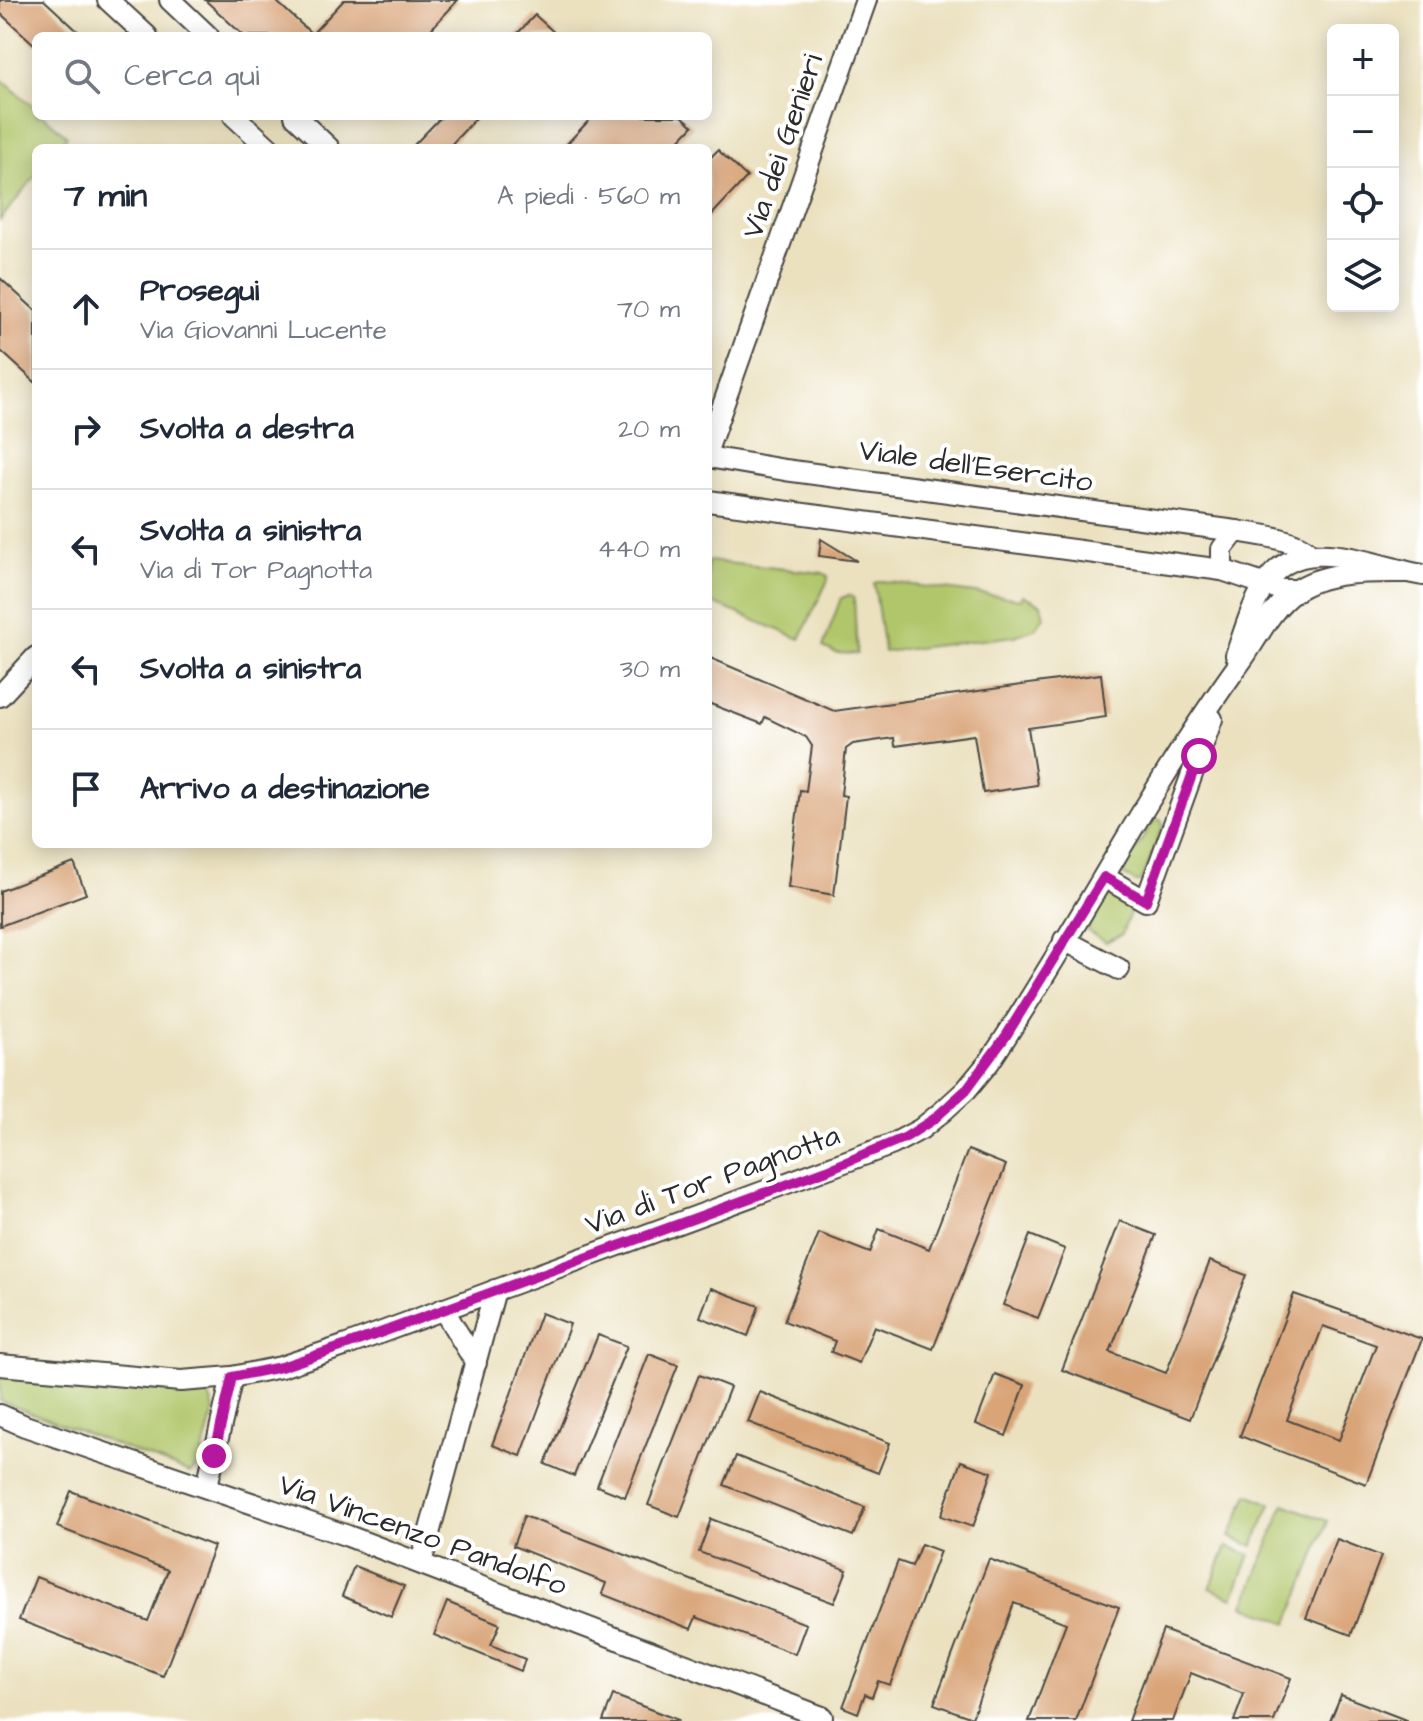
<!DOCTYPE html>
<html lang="it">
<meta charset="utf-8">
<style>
:root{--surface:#fff;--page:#f2f2f3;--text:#1f2937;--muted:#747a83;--line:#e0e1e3}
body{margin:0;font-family:"Architects Daughter",sans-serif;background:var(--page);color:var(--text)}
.controls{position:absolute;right:24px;top:24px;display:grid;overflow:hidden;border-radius:12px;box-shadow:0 4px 20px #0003}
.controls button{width:72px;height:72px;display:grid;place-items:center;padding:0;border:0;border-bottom:2px solid var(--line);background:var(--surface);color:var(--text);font:40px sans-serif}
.stop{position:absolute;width:24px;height:24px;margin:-18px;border:6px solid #b5179e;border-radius:50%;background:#fff}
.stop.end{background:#b5179e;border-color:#fff;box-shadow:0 2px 8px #0008}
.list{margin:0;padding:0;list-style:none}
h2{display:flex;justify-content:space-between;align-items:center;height:104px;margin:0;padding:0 32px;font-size:34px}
h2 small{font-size:26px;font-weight:400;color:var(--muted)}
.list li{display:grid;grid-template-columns:52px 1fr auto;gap:24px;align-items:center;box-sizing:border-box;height:120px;padding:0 32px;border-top:2px solid var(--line)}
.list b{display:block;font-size:30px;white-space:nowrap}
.list p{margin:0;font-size:26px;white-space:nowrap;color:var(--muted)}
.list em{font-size:26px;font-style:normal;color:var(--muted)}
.icon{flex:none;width:44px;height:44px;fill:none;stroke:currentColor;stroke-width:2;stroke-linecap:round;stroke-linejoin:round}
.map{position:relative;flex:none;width:1423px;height:1721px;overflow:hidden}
.search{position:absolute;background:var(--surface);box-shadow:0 4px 20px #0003;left:32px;top:32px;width:680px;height:88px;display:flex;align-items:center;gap:20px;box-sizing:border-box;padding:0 28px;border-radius:12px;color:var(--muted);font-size:30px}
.panel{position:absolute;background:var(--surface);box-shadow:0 4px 20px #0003;left:32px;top:144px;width:680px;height:704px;border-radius:12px}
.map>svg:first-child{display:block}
</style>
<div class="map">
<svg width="1423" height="1721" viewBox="0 0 1423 1721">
<rect width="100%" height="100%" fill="#fff"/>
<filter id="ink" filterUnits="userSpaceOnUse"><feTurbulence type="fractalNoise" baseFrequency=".0125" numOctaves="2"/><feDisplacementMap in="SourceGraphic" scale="16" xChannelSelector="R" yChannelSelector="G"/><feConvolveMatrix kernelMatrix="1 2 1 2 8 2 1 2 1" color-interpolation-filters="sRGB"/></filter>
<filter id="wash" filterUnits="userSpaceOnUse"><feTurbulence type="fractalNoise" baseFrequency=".006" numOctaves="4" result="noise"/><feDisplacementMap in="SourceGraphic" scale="32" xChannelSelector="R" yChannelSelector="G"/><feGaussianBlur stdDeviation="1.8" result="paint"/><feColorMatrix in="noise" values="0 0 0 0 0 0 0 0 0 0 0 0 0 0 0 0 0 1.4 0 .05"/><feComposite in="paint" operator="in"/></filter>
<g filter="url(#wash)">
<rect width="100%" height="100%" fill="#ebe1bf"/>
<g fill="#b1c66b" stroke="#6e784b" stroke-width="2">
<polygon points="0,78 36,109 36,116 44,116 67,136 57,148 36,148 36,175 0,220"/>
<polygon points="708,561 823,573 828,576 828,580 800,639 708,601"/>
<polygon points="882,581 1021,599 1023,595 1041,604 1044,617 1035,629 1014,636 884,652 874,583"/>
<polygon points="849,595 854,598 857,654 836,653 823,647 841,598"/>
<polygon points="1154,820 1161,820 1163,825 1141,882 1136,882 1121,874"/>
<polygon points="1108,895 1127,905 1131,910 1122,934 1106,942 1087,931"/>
<polygon points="0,1374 142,1389 192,1390 209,1395 214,1410 199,1465 190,1473 0,1401"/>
<polygon points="1248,1494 1271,1504 1253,1546 1230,1537"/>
<polygon points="1284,1504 1328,1521 1288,1623 1244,1606"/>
<polygon points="1227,1546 1250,1555 1233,1598 1210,1588"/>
</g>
<g id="blocks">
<g fill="#d9a478" fill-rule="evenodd">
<polygon points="0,0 44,0 83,36 36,36 36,46 0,13"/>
<polygon points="205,0 275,0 312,34 344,0 458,0 425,36 244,36"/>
<polygon points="535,15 558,36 515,36"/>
<polygon points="442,116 478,116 448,148 411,148"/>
<polygon points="593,116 682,116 693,126 672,148 563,148"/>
<polygon points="718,150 747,177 708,219 708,160"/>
<polygon points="0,278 36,311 36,383 0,350"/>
<polygon points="821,539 857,561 819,556"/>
<polygon points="708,657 834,711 1101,674 1106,717 1028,728 1037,785 983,793 974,735 895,746 894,738 853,744 846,749 841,795 846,796 834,895 788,887 800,790 806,791 812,746 806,737 765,717 762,724 708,703"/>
<polygon points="74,863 86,894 0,926 0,891"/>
<polygon points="968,1150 1006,1165 933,1349 874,1326 859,1363 831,1352 835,1341 784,1321 819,1233 870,1253 879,1229 929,1249"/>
<polygon points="1120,1221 1156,1235 1110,1352 1166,1373 1210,1261 1246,1275 1190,1419 1062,1370"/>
<polygon points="1030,1235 1065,1249 1038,1318 1003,1305"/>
<polygon points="711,1288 759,1306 748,1336 700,1317"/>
<path d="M1294 1294 1422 1339 1366 1484 1240 1436ZM1323 1326 1376 1345 1339 1440 1287 1420Z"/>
<polygon points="541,1313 570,1324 521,1456 492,1445"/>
<polygon points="598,1335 627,1346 574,1476 545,1464"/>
<polygon points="649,1354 678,1365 625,1497 597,1486"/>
<polygon points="995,1374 1025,1385 1006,1436 976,1424"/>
<polygon points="699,1375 730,1387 679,1517 648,1505"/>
<polygon points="760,1392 890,1443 878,1473 748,1422"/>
<polygon points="736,1456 865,1507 853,1536 724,1485"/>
<polygon points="961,1461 992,1472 973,1527 941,1516"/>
<polygon points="71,1491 214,1546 163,1676 19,1620 36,1577 148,1621 168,1570 57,1527"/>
<polygon points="524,1516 806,1624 795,1654 696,1617 691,1629 602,1594 606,1583 513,1546"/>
<polygon points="711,1519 847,1570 834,1603 699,1552"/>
<polygon points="1337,1539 1381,1556 1351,1635 1306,1618"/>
<polygon points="921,1544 940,1551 890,1685 878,1681 872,1697 865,1694 858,1713 843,1707 898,1561 912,1566"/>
<polygon points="989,1559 1119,1607 1076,1721 1029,1721 1066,1623 1014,1603 972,1718 934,1704"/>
<polygon points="354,1566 404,1586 391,1617 342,1596"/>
<polygon points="447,1602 500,1624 491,1645 525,1659 521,1671 434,1635"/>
<polygon points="1163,1630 1291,1678 1274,1721 1234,1721 1244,1694 1191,1673 1173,1721 1128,1721"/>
<polygon points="613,1695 678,1720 677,1721 603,1721"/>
<polygon points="1341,1695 1406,1720 1406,1721 1330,1721"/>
</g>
</g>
</g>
<g filter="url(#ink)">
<use href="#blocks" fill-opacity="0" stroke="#484641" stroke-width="2"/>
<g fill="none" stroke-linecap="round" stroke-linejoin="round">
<defs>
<g id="minor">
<polyline points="108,0 147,36"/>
<polyline points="170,0 208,36"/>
<polyline points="234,116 269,148"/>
<polyline points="295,116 329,148"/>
<polyline points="708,448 866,0"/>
<path d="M708 457 785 470 1236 531C1256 534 1299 539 1311 555"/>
<polyline points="708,501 1222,570 1281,590 1296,590"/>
<polyline points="1222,570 1222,549 1236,531"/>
<path d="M1236 655C1244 633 1251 607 1264 586 1299 528 1372 567 1423 575"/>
<polyline points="0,696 36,657"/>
<polyline points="1104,877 1146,901 1212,719"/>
<polyline points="1064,940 1119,969"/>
<polyline points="443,1309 476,1363"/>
<path d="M0 1365 181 1381 232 1377 281 1367 347 1345 893 1144 921 1129 943 1111 966 1090 990 1061C1077 931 1147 791 1239 664 1257 640 1269 610 1294 592 1324 570 1370 572 1406 572"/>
<polyline points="0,1415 25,1426 348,1536 822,1717"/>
<polyline points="207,1486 232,1377"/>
<polyline points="421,1563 495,1290"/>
</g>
</defs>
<use href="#minor" stroke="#484641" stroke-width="24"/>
<use href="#minor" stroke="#fff" stroke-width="20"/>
</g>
</g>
<g fill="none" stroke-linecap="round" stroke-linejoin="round" filter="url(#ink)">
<polyline stroke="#b5179e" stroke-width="10" points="214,1456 232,1377 281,1367 347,1345 827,1170 906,1137 934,1119 966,1090 1006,1036 1104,877 1146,901 1199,756"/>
</g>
<g text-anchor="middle" stroke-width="8" stroke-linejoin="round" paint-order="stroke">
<g font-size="30" fill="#2b2b2b" stroke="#fff">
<text transform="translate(782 146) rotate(-71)" y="10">Via dei Genieri</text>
<text transform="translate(976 465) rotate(8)" y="10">Viale dell'Esercito</text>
<text transform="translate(712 1179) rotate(-20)" y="10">Via di Tor Pagnotta</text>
<text transform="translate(423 1534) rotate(20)" y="10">Via Vincenzo Pandolfo</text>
</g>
</g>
</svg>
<div class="controls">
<button>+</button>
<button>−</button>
<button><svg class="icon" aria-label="locate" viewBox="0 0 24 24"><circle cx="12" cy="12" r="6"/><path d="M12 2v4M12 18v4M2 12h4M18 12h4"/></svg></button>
<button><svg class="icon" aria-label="layers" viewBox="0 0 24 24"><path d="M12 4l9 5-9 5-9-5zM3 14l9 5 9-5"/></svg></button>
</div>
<div class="stop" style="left:1199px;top:756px"></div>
<div class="stop end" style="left:214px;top:1456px"></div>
<div class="search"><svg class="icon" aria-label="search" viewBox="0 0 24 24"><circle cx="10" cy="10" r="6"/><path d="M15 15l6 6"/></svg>Cerca qui</div>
<section class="panel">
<h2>7 min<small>A piedi · 560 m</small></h2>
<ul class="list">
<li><svg class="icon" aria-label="ahead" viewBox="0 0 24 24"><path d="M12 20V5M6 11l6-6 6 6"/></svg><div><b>Prosegui</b><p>Via Giovanni Lucente</p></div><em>70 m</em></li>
<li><svg class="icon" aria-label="right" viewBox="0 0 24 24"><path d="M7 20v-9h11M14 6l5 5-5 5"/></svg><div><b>Svolta a destra</b></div><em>20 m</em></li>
<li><svg class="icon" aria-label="left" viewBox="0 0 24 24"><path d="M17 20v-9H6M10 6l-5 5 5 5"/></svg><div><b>Svolta a sinistra</b><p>Via di Tor Pagnotta</p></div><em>440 m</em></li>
<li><svg class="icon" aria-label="left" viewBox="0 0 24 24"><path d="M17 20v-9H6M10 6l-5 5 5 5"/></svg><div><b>Svolta a sinistra</b></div><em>30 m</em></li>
<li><svg class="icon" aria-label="arrive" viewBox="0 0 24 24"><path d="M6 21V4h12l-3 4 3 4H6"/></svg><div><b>Arrivo a destinazione</b></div></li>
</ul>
</section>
</div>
